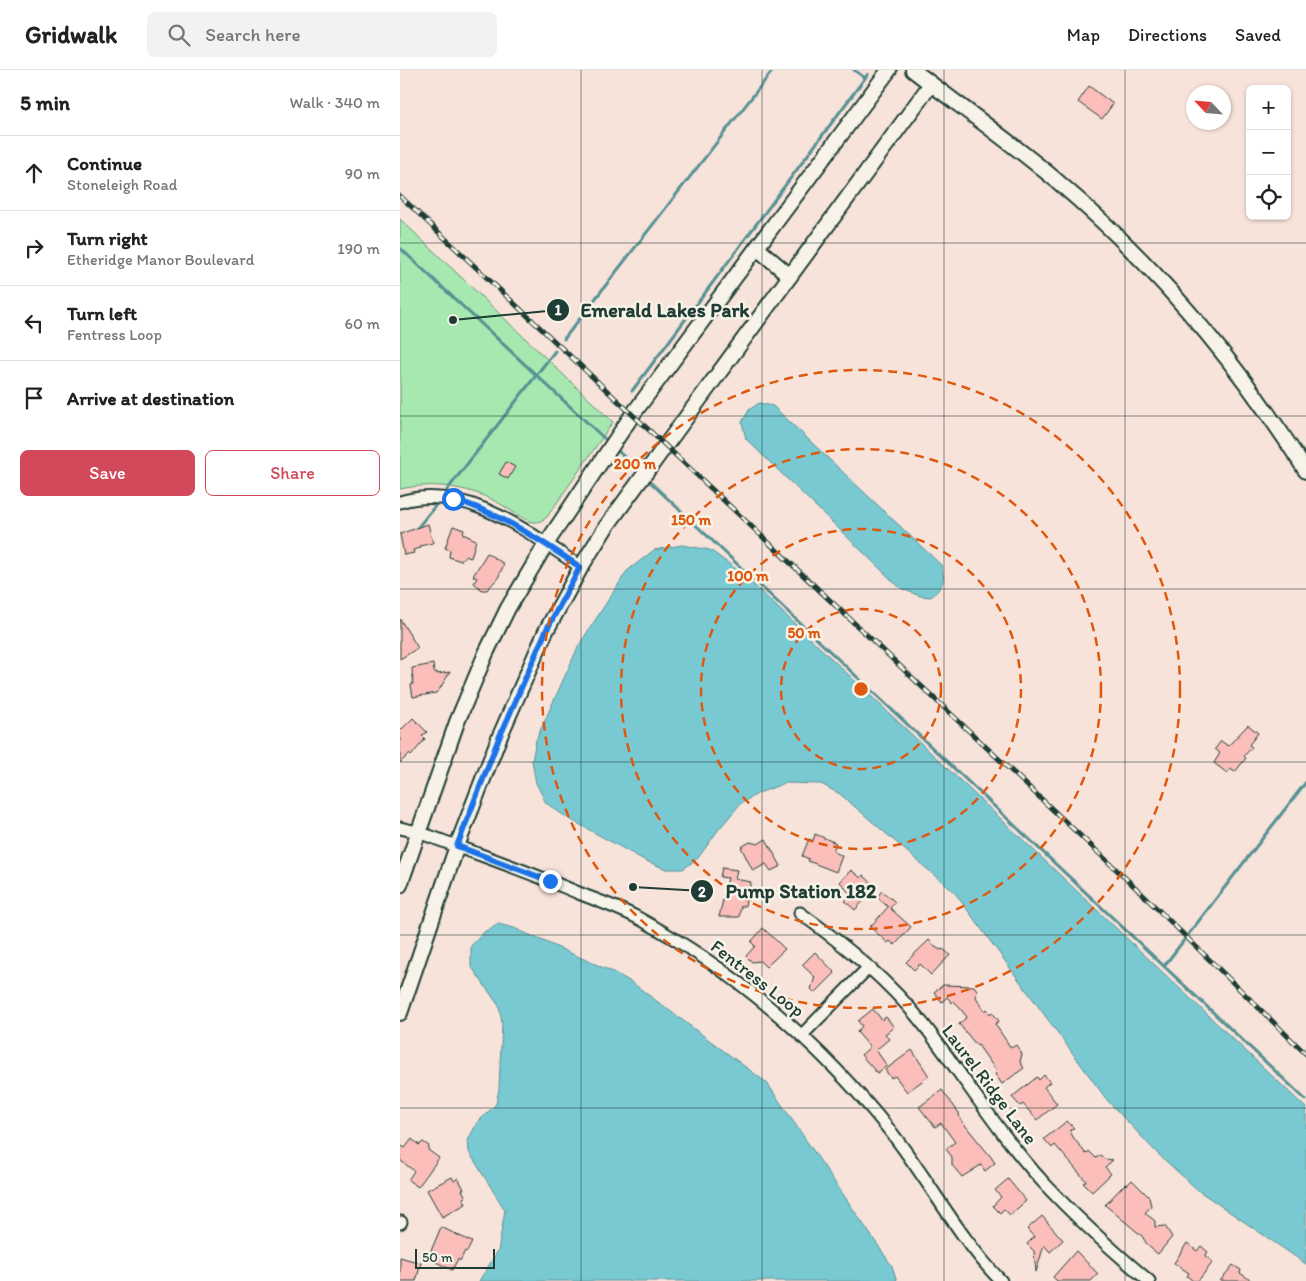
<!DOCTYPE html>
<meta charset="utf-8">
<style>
:root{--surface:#fff;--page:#f2f2f2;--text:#222;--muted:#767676;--line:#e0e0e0;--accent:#d1495b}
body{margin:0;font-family:Itim,sans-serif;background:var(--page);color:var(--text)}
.controls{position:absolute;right:15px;top:15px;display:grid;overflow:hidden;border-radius:8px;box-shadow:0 1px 4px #0004}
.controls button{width:45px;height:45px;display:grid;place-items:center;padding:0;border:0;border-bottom:1px solid var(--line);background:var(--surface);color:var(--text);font:25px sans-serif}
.compass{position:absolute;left:786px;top:15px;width:45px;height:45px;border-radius:50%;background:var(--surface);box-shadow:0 1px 4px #0004;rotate:296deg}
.scale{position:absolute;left:15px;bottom:12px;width:80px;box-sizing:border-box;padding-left:5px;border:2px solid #1f3d34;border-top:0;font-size:14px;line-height:18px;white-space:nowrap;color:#1f3d34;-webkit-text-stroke:4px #f7f3e8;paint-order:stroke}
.stop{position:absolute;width:15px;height:15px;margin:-11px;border:4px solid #1a73e8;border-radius:50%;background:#fff}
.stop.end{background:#1a73e8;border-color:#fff;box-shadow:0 1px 5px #0008}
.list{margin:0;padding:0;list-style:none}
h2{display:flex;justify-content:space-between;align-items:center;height:65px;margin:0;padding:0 20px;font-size:21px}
h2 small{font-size:16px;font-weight:400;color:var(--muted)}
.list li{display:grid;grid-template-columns:32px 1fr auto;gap:15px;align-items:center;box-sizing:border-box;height:75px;padding:0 20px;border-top:1px solid var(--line)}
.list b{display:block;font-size:19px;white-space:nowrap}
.list p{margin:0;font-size:16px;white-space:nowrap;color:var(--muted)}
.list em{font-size:16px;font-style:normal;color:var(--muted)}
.actions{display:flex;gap:10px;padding:15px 20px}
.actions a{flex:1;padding:11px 0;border:1px solid var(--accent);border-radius:8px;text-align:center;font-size:18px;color:var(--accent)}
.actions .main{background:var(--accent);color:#fff}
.icon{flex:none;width:28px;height:28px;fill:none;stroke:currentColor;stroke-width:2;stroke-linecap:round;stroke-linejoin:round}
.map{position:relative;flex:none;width:906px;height:1211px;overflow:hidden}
header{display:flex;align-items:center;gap:30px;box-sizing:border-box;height:70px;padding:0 25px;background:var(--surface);border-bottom:1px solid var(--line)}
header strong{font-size:24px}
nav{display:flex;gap:28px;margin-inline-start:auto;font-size:18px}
.search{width:350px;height:45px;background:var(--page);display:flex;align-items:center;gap:12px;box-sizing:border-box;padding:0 18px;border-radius:8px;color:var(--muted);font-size:19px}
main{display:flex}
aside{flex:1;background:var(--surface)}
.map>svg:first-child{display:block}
</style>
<header>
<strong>Gridwalk</strong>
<div class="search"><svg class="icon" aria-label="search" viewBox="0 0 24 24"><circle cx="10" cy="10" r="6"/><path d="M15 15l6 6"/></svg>Search here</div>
<nav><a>Map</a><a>Directions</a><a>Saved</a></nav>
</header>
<main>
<aside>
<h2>5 min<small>Walk · 340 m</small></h2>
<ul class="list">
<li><svg class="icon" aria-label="ahead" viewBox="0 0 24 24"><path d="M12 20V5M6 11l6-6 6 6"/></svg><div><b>Continue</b><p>Stoneleigh Road</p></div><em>90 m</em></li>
<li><svg class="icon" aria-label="right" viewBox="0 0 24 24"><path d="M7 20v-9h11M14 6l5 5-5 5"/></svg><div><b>Turn right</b><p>Etheridge Manor Boulevard</p></div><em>190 m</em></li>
<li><svg class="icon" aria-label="left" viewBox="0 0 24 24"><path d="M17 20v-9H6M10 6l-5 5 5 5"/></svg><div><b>Turn left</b><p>Fentress Loop</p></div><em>60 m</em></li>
<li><svg class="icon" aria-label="arrive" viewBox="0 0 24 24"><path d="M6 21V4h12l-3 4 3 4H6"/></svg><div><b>Arrive at destination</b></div></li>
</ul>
<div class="actions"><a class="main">Save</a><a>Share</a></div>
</aside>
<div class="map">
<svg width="906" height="1211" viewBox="0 0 906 1211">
<rect width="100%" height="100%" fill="#f8e3da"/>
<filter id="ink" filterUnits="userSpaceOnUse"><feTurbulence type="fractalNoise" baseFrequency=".02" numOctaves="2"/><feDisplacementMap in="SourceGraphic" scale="10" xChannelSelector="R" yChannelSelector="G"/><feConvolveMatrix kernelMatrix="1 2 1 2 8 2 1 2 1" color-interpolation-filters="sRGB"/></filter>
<g filter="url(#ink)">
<path fill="#a7e8b0" stroke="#639272" d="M0 149 213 352 147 447C142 451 136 454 129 451 117 446 107 437 95 431 65 416 33 412 0 419Z"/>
<g fill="#79c9d3" stroke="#559193">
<path d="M359 333 373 336 541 495C546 510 543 517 531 527L520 526 500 518 346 369 342 352 349 340Z"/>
<polygon points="282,475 310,480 339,501 906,1038 906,1194 799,1121 757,1083 707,1030 555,823 440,724 421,714 385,713 359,723 341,733 319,759 298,788 283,799 266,799 246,791 166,747 146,733 136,713 132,691 136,670 179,575 227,501 254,480"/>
<polygon points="98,854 114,858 213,902 231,912 367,1013 492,1196 497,1211 79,1211 98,1181 105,1140 69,1082 68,1070 77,1053 96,1034 99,1019 102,953 99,936 71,896 71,876 84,862"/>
</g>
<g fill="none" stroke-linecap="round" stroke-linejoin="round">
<g stroke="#559193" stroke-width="3">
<polyline points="454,0 465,8"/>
<polyline points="0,178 207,371"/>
<polyline points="164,269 373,0"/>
<polyline points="232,321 468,4"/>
<polyline points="216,379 239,401"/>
<polyline points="248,410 906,1030"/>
<polyline points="47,420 155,281"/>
<polyline points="15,461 35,436"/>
<polyline points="764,896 906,712"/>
</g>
</g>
<g fill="#fbbebb" stroke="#1f3d34">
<polygon points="689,16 713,34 702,49 678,32"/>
<polygon points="106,392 115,397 108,409 99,404"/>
<polygon points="28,454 33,473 20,476 21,478 13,480 14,483 4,485 0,464"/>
<polygon points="53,456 64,460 63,464 76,470 71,488 65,486 61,491 49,487 50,480 45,478"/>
<polygon points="87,483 104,494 98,508 87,520 82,520 74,513 77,508 73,506"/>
<polygon points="0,549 18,578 0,589"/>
<polygon points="33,594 34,602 37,602 37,604 50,602 39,620 36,623 13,627 11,615 13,614 12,598"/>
<polygon points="13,648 27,662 22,666 25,669 11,686 9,684 0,693 0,661"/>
<polygon points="848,655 858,663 849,675 852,677 844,686 846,688 835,702 830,699 827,703 814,693 820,683 815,679 821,671 828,676"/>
<polygon points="415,764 436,773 433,781 442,786 436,802 408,791 409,789 402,786 409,769 413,771"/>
<polygon points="366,769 381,796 371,801 366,794 353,801 341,777 350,772 358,774"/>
<polygon points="322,798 337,800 335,809 351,812 348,830 346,830 345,836 341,836 339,847 319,847 328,808 320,807"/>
<polygon points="451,800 461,808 463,805 476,817 455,840 445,831 451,825 440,812"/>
<polygon points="482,821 495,832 490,838 511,857 495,875 490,871 488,873 470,857 488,837 477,827"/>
<polygon points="363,858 385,879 366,897 360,891 352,892 346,886 355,876 351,872"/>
<polygon points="529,870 535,877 541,880 543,879 550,885 531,905 520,894 514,900 506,892"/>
<polygon points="415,882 435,903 415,923 411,919 415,907 402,895"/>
<polygon points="543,915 574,916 577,920 576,927 585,941 587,939 590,944 592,942 599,951 595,954 611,978 616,975 622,984 620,992 624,998 602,1014 595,1004 597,1002 578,975 577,976 559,954 567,947 554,931 552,933 547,927 542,932 534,922"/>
<polygon points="473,939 482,950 486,947 494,957 485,964 489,969 476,980 487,996 477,1003 461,985 470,977 457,962 462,956 458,951"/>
<polygon points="512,980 529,1006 507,1022 495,1006 491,1008 485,1000"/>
<polygon points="644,1005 650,1012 644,1017 657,1034 637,1050 623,1034 620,1036 612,1027 637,1007 639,1010"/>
<polygon points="542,1020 559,1043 560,1049 591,1087 595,1093 585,1101 581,1095 562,1107 552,1095 552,1087 546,1079 555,1072 541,1053 535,1057 519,1037"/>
<polygon points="667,1051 674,1058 670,1061 673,1067 686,1084 689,1081 696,1088 700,1085 705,1089 713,1090 705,1097 711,1104 692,1122 683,1113 686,1111 655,1075 652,1078 644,1069"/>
<polygon points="12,1069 19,1075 23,1072 29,1076 28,1080 39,1088 18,1117 8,1110 14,1101 0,1090 0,1075 5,1078"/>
<polygon points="52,1107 54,1111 58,1108 64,1119 62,1120 66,1127 63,1128 66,1134 42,1147 27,1120"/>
<polygon points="608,1109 626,1131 610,1145 604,1139 600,1143 593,1136 601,1127 595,1120"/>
<polygon points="732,1110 749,1127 751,1136 745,1143 755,1151 755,1157 765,1156 772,1167 758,1184 748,1176 742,1166 705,1135 725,1114 727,1115"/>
<polygon points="642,1146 663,1170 650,1182 644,1175 636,1202 634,1181 627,1174 634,1167 627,1159"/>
<polygon points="41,1157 72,1172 67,1182 65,1181 60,1191 58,1189 52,1200 28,1188"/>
<polygon points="787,1173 797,1181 801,1176 808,1182 805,1186 813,1192 798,1211 793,1211 787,1206 789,1203 774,1193"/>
<polygon points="676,1181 698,1204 691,1211 657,1211 653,1207"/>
<polygon points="0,1187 21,1193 16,1211 0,1211"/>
<polygon points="833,1195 841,1200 840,1203 852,1211 820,1211"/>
</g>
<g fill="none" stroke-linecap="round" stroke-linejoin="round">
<defs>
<g id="minor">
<path d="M0 432C66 412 129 463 181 497"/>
<path d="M0 758 18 762C72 782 128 801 181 824 201 832 222 839 240 849 337 902 422 976 491 1062 529 1110 558 1167 601 1211"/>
<path d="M400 843C446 876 489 911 524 955 564 1007 599 1064 643 1112 676 1148 712 1180 749 1211"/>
<polyline points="402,965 469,897"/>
<polyline points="0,1153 1,1152"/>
</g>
<g id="major">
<path d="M513 0C561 37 611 72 657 111 755 194 838 293 906 401"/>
<polyline points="357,178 390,206"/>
<polyline points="0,815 57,652 86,583 108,538 146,474 233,344 489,0"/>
<polyline points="0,943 57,776 99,668 146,561 181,497 206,457 266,375 531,14"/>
</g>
</defs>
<use href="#minor" stroke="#1f3d34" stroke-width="15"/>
<use href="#major" stroke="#1f3d34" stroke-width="18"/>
<use href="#minor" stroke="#f7f3e8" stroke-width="11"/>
<use href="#major" stroke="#f7f3e8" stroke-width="14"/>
<defs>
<polyline id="rail" points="0,126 736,818 906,984"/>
</defs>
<use href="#rail" stroke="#1f3d34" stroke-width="5"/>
<use href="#rail" stroke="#f7f3e8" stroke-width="3" stroke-dasharray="9" stroke-linecap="butt"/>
</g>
</g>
<g fill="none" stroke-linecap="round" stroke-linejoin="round" filter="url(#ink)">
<path stroke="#1a73e8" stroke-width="6" d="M53 429C99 443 140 470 180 497L146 561 99 668 57 776 150 811"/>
</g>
<path fill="none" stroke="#1f3d34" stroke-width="1" stroke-opacity="0.55" d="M181 0V1211M362 0V1211M544 0V1211M725 0V1211M0 173H906M0 346H906M0 519H906M0 692H906M0 865H906M0 1038H906"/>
<g fill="none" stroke="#de580e" stroke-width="2.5" stroke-dasharray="9 6">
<circle cx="461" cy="619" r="80"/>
<circle cx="461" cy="619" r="160"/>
<circle cx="461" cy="619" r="240"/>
<circle cx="461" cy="619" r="319"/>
</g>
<g text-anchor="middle" stroke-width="5" stroke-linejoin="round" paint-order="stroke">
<g font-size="19" fill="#1f3d34" stroke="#f7f3e8">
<text transform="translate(358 908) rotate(38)" y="7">Fentress Loop</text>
<text transform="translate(590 1014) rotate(53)" y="7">Laurel Ridge Lane</text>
</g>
</g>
<circle cx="461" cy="619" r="8" fill="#de580e" stroke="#f7f3e8" stroke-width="2.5"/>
<g font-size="15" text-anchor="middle" font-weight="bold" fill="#de580e" stroke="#f7f3e8" stroke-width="5" stroke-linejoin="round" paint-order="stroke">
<text x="235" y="399">200 m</text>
<text x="291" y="455">150 m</text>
<text x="348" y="511">100 m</text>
<text x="404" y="568">50 m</text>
</g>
<path fill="none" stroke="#1f3d34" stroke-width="2" d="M53 250L158 240M233 817L302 821"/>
<g fill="#1f3d34" stroke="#f7f3e8" stroke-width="2">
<circle cx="53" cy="250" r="5"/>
<circle cx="233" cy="817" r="5"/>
<circle cx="158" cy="240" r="12"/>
<circle cx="302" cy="821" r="12"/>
</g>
<g font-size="15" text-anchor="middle" font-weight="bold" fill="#fff">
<text x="158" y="245">1</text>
<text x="302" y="827">2</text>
</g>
<g font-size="20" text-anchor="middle" font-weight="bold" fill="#1f3d34" stroke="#f7f3e8" stroke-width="5" stroke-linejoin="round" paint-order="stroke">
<text x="265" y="247">Emerald Lakes Park</text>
<text x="401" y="828">Pump Station 182</text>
</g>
</svg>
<div class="controls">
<button>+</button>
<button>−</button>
<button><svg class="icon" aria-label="locate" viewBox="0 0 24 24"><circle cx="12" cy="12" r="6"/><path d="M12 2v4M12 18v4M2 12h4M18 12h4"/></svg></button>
</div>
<svg class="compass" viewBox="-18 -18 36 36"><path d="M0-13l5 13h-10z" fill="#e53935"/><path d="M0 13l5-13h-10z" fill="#767676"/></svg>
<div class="scale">50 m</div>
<div class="stop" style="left:53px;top:429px"></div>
<div class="stop end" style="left:150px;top:811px"></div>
</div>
</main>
